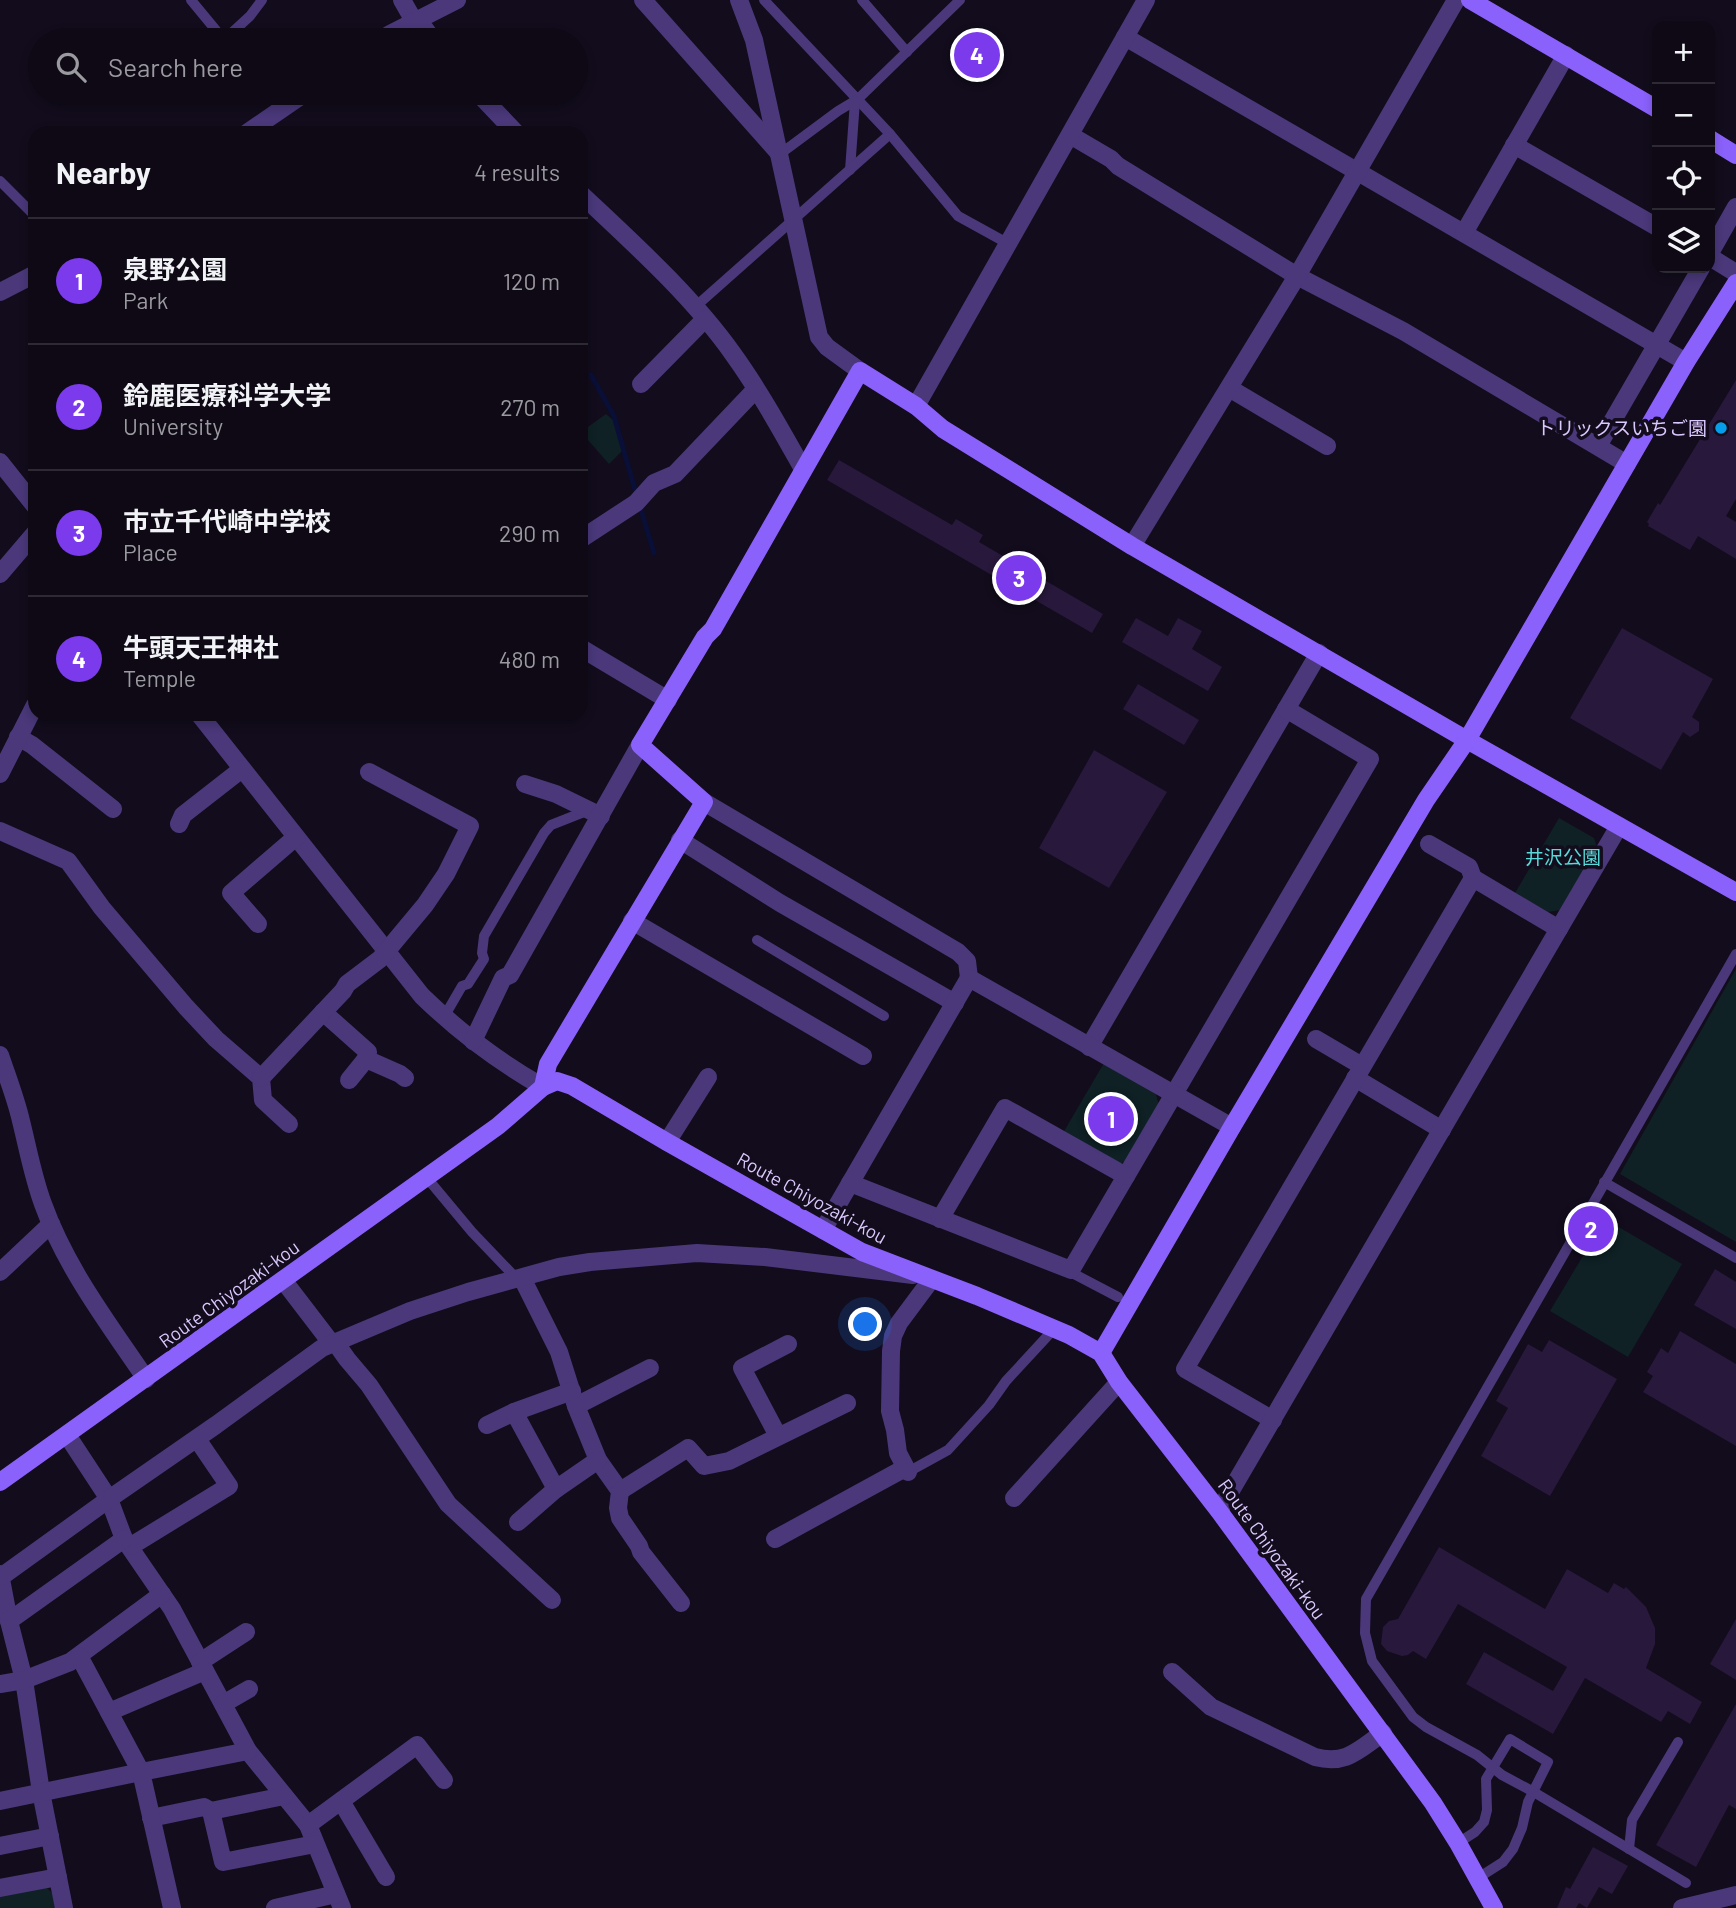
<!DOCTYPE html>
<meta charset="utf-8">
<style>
:root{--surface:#0e0915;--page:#1c1722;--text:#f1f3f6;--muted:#9b9aa0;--line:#2e2a34;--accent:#7c3aed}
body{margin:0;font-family:Barlow,"Noto Sans JP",sans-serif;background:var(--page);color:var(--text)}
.controls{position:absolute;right:21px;top:21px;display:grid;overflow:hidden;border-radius:14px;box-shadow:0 4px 10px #0003}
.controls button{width:63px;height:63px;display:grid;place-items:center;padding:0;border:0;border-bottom:2px solid var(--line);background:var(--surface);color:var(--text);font:35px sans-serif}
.you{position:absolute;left:866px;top:1325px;width:24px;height:24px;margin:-18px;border:5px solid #fff;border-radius:50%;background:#1a73e8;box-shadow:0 0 0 10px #1a73e833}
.badge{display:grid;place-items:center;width:46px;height:46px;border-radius:50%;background:var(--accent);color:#fff;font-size:23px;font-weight:700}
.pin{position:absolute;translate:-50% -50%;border:4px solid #fff;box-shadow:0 2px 7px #0006}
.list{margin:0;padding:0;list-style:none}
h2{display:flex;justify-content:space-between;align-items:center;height:91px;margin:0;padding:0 28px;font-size:30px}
h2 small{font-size:23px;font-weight:400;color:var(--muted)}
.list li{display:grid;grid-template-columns:46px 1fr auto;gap:21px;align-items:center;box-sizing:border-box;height:126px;padding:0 28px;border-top:2px solid var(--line)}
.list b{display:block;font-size:26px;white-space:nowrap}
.list p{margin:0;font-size:23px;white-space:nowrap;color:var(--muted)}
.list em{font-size:23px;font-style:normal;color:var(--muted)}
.icon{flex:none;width:38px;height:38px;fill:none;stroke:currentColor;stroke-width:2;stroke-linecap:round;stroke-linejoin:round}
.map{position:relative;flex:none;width:1736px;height:1908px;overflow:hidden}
.search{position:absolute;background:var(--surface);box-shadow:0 4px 10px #0003;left:28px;top:28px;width:560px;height:77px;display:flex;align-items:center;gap:18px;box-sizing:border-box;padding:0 24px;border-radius:38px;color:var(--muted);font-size:26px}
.panel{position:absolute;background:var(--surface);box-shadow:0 4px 10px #0003;left:28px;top:126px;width:560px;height:595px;border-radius:21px}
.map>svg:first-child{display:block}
</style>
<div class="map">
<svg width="1736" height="1908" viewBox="0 0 1736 1908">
<rect width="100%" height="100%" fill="#120c1c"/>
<g fill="#0f2125">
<polygon points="606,414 613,420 623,450 609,464 581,432"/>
<polygon points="1559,818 1594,838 1597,847 1560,910 1548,912 1515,893"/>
<polygon points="1736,969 1736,1242 1620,1174"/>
<polygon points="1104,1063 1156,1094 1159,1106 1128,1161 1118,1164 1063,1133"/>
<polygon points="1605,1219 1682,1264 1628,1357 1550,1311"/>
<polygon points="45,1886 52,1893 56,1908 0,1908 0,1894"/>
</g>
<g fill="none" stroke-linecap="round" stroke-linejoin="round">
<g stroke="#090f37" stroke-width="5">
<polyline points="591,375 614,416 635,490"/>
<polyline points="641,510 654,553"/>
</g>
</g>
<g fill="#28183c">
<polygon points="1736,380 1736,499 1726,516 1736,522 1736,559 1698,536 1690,550 1648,526 1649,524 1647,522 1658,503 1660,505"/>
<polygon points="839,460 952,525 956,519 983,535 979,542 1103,614 1092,633 827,480"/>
<polygon points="1136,618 1168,636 1178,618 1202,631 1192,649 1222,667 1208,691 1122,642"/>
<polygon points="1622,628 1713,679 1692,717 1699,722 1699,731 1690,737 1683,732 1661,770 1570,718"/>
<polygon points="1138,684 1199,720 1184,745 1123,709"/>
<polygon points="1094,750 1167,792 1109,888 1039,848"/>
<polygon points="1715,1269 1736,1282 1736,1329 1694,1305"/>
<polygon points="1680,1331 1736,1364 1736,1446 1643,1392 1653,1376 1647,1372 1661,1348 1668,1353"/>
<polygon points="1549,1340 1617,1379 1550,1496 1481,1456 1508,1408 1496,1401 1528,1344 1542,1352"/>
<polygon points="1439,1547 1545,1609 1567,1569 1608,1593 1614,1583 1624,1589 1626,1587 1646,1607 1655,1628 1655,1644 1646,1668 1702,1702 1690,1724 1668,1711 1661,1722 1585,1678 1553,1734 1466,1684 1484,1652 1553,1691 1567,1667 1458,1604 1426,1659 1413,1651 1408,1655 1402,1656 1387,1651 1381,1644 1383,1627 1389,1621 1398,1619"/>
<polygon points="1736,1619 1736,1680 1710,1664"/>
<polygon points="1736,1704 1736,1809 1729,1805 1696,1867 1656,1845"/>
<polygon points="1593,1847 1628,1866 1612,1894 1599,1887 1587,1908 1579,1903 1576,1908 1557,1908 1566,1887 1570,1889"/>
</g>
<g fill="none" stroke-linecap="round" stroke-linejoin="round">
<g stroke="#4a387a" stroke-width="10">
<polyline points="191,0 224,40"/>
<polyline points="764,0 890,134 958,216 1007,243"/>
<polyline points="862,0 907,52"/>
<polyline points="224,40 250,16 262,0"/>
<polyline points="269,93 281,109"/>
<polyline points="780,154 838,111 858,99 960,0"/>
<polyline points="850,170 855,101"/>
<polyline points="0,181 35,216"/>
<polyline points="695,307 890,134"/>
<polyline points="757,940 884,1016"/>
<polyline points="444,1017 462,986 468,984 484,959 482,953 484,936 544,833 551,825 589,810"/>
<polyline points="427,1178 472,1232 517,1279"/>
<polyline points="1604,1182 1736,1258"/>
<polyline points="1071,1270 1076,1275 1118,1297"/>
<polyline points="908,1472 948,1450 989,1405 1006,1381 1054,1329"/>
<polyline points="1458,1843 1475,1832 1484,1822 1487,1810 1486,1779 1510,1739 1548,1762 1528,1802 1522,1828 1513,1849 1503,1862 1478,1878"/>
<polyline points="1629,1849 1632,1820 1678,1742"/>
<polyline points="1686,1883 1532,1791 1502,1775 1477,1755 1426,1727 1413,1717 1372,1661 1365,1633 1366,1599 1736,954"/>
</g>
<g stroke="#4a387a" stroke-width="18">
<polyline points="402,0 414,21 425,29 433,40"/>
<polyline points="643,0 778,152"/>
<polyline points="739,0 754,40 819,337 827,347 860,371"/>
<polyline points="1125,37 1686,362"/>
<polyline points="381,40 390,34 457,0"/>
<polyline points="478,93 516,133"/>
<polyline points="247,133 305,93"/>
<polyline points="1070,135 1111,159 1118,166 1297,276 1403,331 1627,464"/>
<polyline points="1514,145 1657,227"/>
<path d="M581 194C632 242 692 296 733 354 759 390 781 430 803 469"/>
<polyline points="1464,233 1566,55"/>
<polyline points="1710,253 1736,207"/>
<polyline points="1710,257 1736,273"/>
<polyline points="0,292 35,274"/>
<polyline points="641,384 705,319"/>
<polyline points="1229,388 1327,446"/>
<polyline points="916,406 1146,0"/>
<polyline points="1598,446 1701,268"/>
<polyline points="0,462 35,506"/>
<polyline points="581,539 636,503 654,483 675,474 756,389"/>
<polyline points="1132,546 1297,276 1456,0"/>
<polyline points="0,574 35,533"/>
<polyline points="581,648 668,700"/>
<path d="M199 714 422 996C458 1031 499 1062 543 1087"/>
<polyline points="18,737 32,745 113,809"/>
<polyline points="0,774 35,705"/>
<polyline points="525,784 556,794 601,816"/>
<polyline points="704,802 958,952 967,961 969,978"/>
<polyline points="179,824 183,815 242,769"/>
<polyline points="0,831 68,861 102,908 186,1007 216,1039 261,1078 263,1100 289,1124"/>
<polyline points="680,840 780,903 955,1003"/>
<polyline points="1429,844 1469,867 1473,878"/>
<polyline points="632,921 863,1056"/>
<polyline points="258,924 231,893 296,837"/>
<polyline points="323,1012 368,1052 366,1059 400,1074 405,1078"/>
<polyline points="1316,1039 1362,1066"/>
<polyline points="473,1041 503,978 510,975 640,745"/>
<polyline points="1089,1047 1319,653"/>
<path d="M0 1055C7 1076 16 1099 21 1121 28 1149 33 1177 43 1204 66 1268 108 1323 146 1379"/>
<polyline points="261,1078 343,991 347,984 380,959 425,905 446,874 470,826 369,772"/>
<polyline points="1355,1078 1442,1130"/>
<polyline points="349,1080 366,1059"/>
<polyline points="667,1142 708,1077"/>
<polyline points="850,1183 1071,1270 1370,759 1286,709"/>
<polyline points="940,1219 1005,1108 1126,1176"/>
<polyline points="823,1230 969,978 1232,1127"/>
<polyline points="0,1272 51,1224"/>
<polyline points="522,1278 559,1352 576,1406 598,1460 620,1491 618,1508 620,1518 639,1546 641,1552 681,1603"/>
<polyline points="283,1280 332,1344"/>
<polyline points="335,1342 347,1359 369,1385 448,1504 552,1600"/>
<polyline points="576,1406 650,1368"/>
<polyline points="1273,1420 1185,1369 1473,878 1559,929"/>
<polyline points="487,1425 514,1412"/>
<polyline points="67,1435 109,1499 124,1539 172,1609 248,1751 308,1825 342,1908"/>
<polyline points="778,1436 742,1368 788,1344"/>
<polyline points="908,1472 898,1453 895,1430 890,1411 891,1351 893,1336 899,1323 931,1280"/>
<polyline points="556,1489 514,1412 572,1391"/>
<polyline points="620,1491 688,1448 704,1466 729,1461 847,1403"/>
<polyline points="1014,1498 1119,1382"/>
<polyline points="1219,1511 1619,826"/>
<polyline points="518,1522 556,1489 598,1460"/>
<polyline points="775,1539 905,1468"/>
<polyline points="131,1546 229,1486 197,1439"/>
<polyline points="0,1574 9,1621 24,1680 41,1792 64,1908"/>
<polyline points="1,1577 109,1499 216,1425 322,1348 410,1311 468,1292 559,1267 590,1262 697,1253 765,1257 913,1275"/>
<polyline points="9,1621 124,1539"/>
<polyline points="200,1662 246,1632"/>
<path d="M1172 1672 1211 1707 1315 1757C1347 1765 1358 1750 1383 1733"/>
<polyline points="0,1684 24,1680 70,1662 162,1594"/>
<polyline points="223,1704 249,1689"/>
<polyline points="109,1712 205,1671"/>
<polyline points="284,1796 211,1811 223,1862 315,1844"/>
<polyline points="0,1801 141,1772 79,1656"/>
<polyline points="341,1801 386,1877"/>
<polyline points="151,1818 204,1807 211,1811"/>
<polyline points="308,1825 417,1745 444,1780"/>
<polyline points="0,1846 50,1836"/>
<polyline points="0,1888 58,1877"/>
<polyline points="172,1908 141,1772 248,1751"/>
<polyline points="275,1908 336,1894"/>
<polyline points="1682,1908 1736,1895"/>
</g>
<g stroke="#8a61fb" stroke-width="18">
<polyline points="1470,0 1657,109"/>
<polyline points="1710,139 1736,155"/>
<polyline points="543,1087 548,1064 704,802 640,745 705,637 713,629 860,371 916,406 943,429 1132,546 1467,740 1736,892"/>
<polyline points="1101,1353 1232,1127 1426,800 1467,740 1686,362 1736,283"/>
<polyline points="0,1482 498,1126 543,1087 557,1081 572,1086 667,1142 862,1252 977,1296 1069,1335 1101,1353 1119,1382 1219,1511 1433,1803 1458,1843 1494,1908"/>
</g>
</g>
<circle fill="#069eeb" stroke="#120c1c" stroke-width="2.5" cx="1721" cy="428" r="7"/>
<g text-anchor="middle" stroke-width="7" stroke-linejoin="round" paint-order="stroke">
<g font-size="19" fill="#dbc8fe" stroke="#120c1c" text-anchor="end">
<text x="1707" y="435">トリックスいちご園</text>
</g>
<g font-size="19" fill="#57dad9" stroke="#120c1c">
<text x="1563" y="864">井沢公園</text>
</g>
<g font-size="19" fill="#dbc8fe" stroke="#120c1c">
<text transform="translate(812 1198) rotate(29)" y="7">Route Chiyozaki-kou</text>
<text transform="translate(229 1294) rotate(-36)" y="7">Route Chiyozaki-kou</text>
<text transform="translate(1272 1549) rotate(54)" y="7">Route Chiyozaki-kou</text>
</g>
</g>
</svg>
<div class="controls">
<button>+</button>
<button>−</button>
<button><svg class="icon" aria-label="locate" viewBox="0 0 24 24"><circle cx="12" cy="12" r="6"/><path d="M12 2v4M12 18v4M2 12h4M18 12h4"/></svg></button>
<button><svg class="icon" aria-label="layers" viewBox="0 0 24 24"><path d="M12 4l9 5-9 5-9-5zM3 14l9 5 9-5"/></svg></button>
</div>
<div class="you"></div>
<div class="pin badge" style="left:1111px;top:1119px">1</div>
<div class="pin badge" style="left:1591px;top:1229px">2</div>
<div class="pin badge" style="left:1019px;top:578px">3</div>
<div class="pin badge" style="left:977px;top:55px">4</div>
<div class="search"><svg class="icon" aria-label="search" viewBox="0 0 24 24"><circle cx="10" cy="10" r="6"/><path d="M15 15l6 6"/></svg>Search here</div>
<section class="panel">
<h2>Nearby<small>4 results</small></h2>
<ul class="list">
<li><span class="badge">1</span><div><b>泉野公園</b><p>Park</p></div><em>120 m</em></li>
<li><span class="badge">2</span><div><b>鈴鹿医療科学大学</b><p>University</p></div><em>270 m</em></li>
<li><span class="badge">3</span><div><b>市立千代崎中学校</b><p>Place</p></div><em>290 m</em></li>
<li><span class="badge">4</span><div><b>牛頭天王神社</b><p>Temple</p></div><em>480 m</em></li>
</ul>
</section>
</div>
